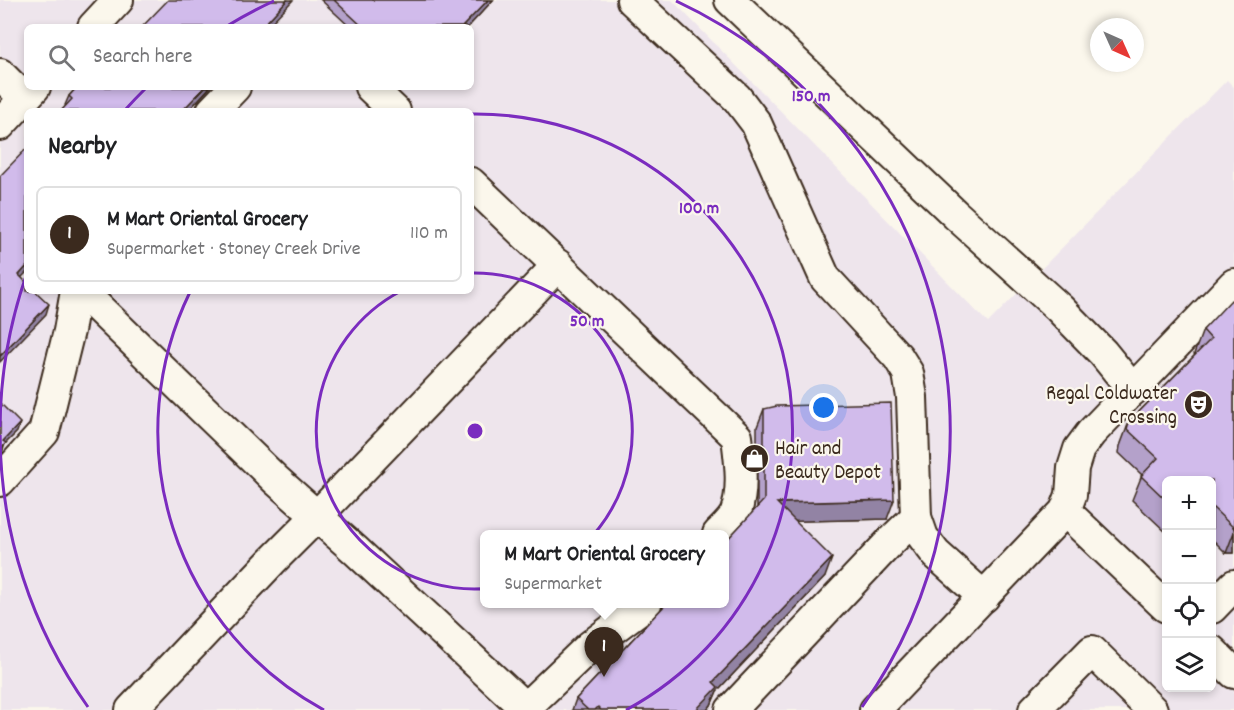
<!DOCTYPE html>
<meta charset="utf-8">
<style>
:root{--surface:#fff;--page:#f2f2f2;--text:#202124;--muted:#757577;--line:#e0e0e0;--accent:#3b2a1e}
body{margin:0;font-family:Dekko,sans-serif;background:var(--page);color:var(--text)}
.controls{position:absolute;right:18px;bottom:18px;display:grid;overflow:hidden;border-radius:9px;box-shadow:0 3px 9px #0003}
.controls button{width:54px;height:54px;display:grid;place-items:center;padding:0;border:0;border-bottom:2px solid var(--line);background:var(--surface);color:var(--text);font:30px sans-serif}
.compass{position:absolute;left:1090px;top:18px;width:54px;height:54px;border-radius:50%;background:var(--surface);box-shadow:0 3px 9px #0003;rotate:135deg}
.you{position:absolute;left:824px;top:408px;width:21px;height:21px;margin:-15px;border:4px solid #fff;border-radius:50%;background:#1a73e8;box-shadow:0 0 0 9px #1a73e833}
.badge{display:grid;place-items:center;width:39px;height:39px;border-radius:50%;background:var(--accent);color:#fff;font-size:20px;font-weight:700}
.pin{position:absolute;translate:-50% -50px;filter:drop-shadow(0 2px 3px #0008)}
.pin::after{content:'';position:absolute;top:32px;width:21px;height:18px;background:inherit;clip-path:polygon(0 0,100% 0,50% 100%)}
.popup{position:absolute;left:480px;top:530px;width:249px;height:78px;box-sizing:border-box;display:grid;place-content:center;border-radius:9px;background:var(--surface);filter:drop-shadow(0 2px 4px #0005);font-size:20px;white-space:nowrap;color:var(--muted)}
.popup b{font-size:22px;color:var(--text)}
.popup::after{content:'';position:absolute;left:50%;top:100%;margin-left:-12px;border:12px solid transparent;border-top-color:var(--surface)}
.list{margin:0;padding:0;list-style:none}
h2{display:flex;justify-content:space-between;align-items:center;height:78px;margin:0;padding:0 24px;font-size:26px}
h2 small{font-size:20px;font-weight:400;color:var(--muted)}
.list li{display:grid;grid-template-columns:39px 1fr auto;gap:18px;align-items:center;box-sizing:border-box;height:96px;margin:0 12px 12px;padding:0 12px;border:2px solid var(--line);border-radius:9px}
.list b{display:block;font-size:22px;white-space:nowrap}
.list p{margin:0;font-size:20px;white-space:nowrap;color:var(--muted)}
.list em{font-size:20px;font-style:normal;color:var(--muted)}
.icon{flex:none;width:33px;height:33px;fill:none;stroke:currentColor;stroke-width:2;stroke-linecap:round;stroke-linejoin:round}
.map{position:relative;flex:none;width:1234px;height:710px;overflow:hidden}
.search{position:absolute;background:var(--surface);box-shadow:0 3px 9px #0003;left:24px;top:24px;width:450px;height:66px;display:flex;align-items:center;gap:15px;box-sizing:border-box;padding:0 21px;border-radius:9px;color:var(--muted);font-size:22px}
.panel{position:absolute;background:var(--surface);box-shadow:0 3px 9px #0003;left:24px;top:108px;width:450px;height:186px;border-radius:9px}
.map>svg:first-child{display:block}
</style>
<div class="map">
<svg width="1234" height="710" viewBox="0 0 1234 710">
<rect width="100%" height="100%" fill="#fbf7ec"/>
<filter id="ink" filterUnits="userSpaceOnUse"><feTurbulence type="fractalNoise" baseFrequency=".0167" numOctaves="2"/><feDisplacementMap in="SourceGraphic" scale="12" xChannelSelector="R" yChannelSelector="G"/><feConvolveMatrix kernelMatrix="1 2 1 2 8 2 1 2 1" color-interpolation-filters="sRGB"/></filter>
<g filter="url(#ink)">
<path fill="#eee5ec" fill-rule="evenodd" d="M0 0H672L988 323 1227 80 1234 87V710H0ZM27 27H471V87H27ZM27 111H471V291H27ZM1166 480H1212V688H1166ZM484 534H724V604H484Z"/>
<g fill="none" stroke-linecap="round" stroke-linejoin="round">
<defs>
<g id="minor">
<polyline points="632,0 737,98 756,123 825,278 898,357 908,373 912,397 916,517 923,537 936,554 984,597"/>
<polyline points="730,0 956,215 1059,308 1103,353 1133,390"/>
<polyline points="93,27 118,0"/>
<polyline points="0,74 24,98"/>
<polyline points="370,87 395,111"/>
<polyline points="212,111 235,87"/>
<polyline points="0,125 35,87"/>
<path d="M471 183 737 437C740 461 744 488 736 512 733 520 724 528 718 534"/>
<polyline points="81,291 276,480 354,549 527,710"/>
<polyline points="0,481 44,432 69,331 76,291"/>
<polyline points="1065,511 1166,607"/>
<polyline points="1212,608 1234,585"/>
<polyline points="1212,651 1234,673"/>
<polyline points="131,710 272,561 317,516 558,265"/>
<polyline points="523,710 590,646 646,604"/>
<polyline points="731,710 891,541 916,517"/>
<polyline points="875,710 1065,511 1071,495 1073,468 1079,449 1091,433 1234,284"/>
<polyline points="1034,710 1092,651 1152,710"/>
</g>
</defs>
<use href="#minor" stroke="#3b2a1e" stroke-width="34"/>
<use href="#minor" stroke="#fbf7ec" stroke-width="30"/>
</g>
<g fill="#b4a1ca" stroke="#3b2a1e" stroke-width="1.5">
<polygon points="321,0 493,0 468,27 350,27"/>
<polygon points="77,87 210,87 188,111 61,111 66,106 65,105 69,96"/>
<polygon points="1234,303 1234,553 1226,553 1212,539 1212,480 1167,480 1167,533 1132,500 1142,475 1119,453 1120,446 1129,422 1195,355 1194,354 1203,330"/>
<polygon points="764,409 887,519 795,521 825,577 717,691 711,705 707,710 572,710 576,699 757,508 757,427"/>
</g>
<g fill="#9283a4" stroke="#3b2a1e" stroke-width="1.5">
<polygon points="287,0 293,0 267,27 262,27"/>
<polygon points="488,0 493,0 468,27 462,27"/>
<polygon points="205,87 210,87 188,111 182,111"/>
<polygon points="27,266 27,272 15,284 19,275"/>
<polygon points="49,304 46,314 0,362 0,356"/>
<polygon points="20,423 17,432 5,444 2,453 0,455 0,449 3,441"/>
<polygon points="894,500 887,519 770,522 777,503"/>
<polygon points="1234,532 1234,553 1226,553"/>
<polygon points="832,558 825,577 717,691 711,705 707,710 696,710 713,682"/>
</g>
<g fill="#d1bbeb" stroke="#3b2a1e" stroke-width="1.5">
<polygon points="168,0 287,0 262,27 142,27"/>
<polygon points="334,0 488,0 462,27 363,27"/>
<polygon points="77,87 205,87 182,111 61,111 72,99 69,96"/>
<polygon points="27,148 27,266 19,275 27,283 27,291 35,291 49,304 0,356 0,176"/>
<polygon points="1231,300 1234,303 1234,528 1212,507 1212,480 1167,480 1167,501 1141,476 1158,458 1127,429 1129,422 1211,339 1203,330"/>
<polygon points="0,403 20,423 3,441 6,443 0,450"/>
<polygon points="891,403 894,500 777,503 832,558 713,682 718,687 696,710 601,710 598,707 595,710 588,710 576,699 667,603 724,603 724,543 764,500 764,409 777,406"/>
</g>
</g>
<g fill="none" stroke="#7b2cbf" stroke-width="3">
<path d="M472 273A158 158 0 1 1 401 291"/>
<path d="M324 710A317 317 0 0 1 190 292M472 114A317 317 0 0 1 626 710"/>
<path d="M88 707A475 475 0 0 1 0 435M0 427A475 475 0 0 1 26 276M125 110A475 475 0 0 1 145 89M227 26A475 475 0 0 1 274 1M676 1A475 475 0 0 1 862 707"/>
</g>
<defs>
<symbol id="theatre-disc" viewBox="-11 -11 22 22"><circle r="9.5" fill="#3b2a1e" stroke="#fbf7ec"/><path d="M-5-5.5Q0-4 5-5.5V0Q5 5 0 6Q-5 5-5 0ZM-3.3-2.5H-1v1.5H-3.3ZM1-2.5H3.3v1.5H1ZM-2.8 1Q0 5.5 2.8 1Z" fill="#fff"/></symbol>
<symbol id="shop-disc" viewBox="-11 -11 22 22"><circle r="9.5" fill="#3b2a1e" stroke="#fbf7ec"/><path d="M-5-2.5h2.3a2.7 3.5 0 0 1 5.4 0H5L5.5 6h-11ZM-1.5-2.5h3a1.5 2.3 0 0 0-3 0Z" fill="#fff"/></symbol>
</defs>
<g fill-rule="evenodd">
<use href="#theatre-disc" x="1182" y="388" width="33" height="33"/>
<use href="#shop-disc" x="738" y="442" width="33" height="33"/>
</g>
<g text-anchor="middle" stroke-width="4.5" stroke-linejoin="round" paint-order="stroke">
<g font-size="21" fill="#3b2a1e" stroke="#fbf7ec" text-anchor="end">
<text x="1177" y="399">Regal Coldwater<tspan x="1177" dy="24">Crossing</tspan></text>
<text x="775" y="454" text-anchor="start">Hair and<tspan x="775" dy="24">Beauty Depot</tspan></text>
</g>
</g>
<circle cx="475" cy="431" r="9" fill="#7b2cbf" stroke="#fbf7ec" stroke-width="3"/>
<g font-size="18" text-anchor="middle" font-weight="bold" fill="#7b2cbf" stroke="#fbf7ec" stroke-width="4.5" stroke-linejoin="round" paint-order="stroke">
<text x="811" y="101">150 m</text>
<text x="699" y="213">100 m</text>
<text x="587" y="326">50 m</text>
</g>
</svg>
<div class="controls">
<button>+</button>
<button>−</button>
<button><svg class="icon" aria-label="locate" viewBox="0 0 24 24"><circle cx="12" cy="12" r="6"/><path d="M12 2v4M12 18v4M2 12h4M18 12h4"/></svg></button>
<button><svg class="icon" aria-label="layers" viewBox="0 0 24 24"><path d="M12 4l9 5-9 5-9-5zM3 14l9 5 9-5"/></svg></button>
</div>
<svg class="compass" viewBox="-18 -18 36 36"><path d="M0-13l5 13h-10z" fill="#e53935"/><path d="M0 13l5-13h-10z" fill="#757577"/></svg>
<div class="you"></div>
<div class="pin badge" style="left:604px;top:677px">1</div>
<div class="popup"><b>M Mart Oriental Grocery</b>Supermarket</div>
<div class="search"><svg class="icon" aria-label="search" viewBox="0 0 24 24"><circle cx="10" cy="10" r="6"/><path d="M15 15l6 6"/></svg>Search here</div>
<section class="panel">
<h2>Nearby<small></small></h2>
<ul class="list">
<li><span class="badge">1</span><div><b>M Mart Oriental Grocery</b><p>Supermarket · Stoney Creek Drive</p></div><em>110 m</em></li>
</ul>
</section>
</div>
